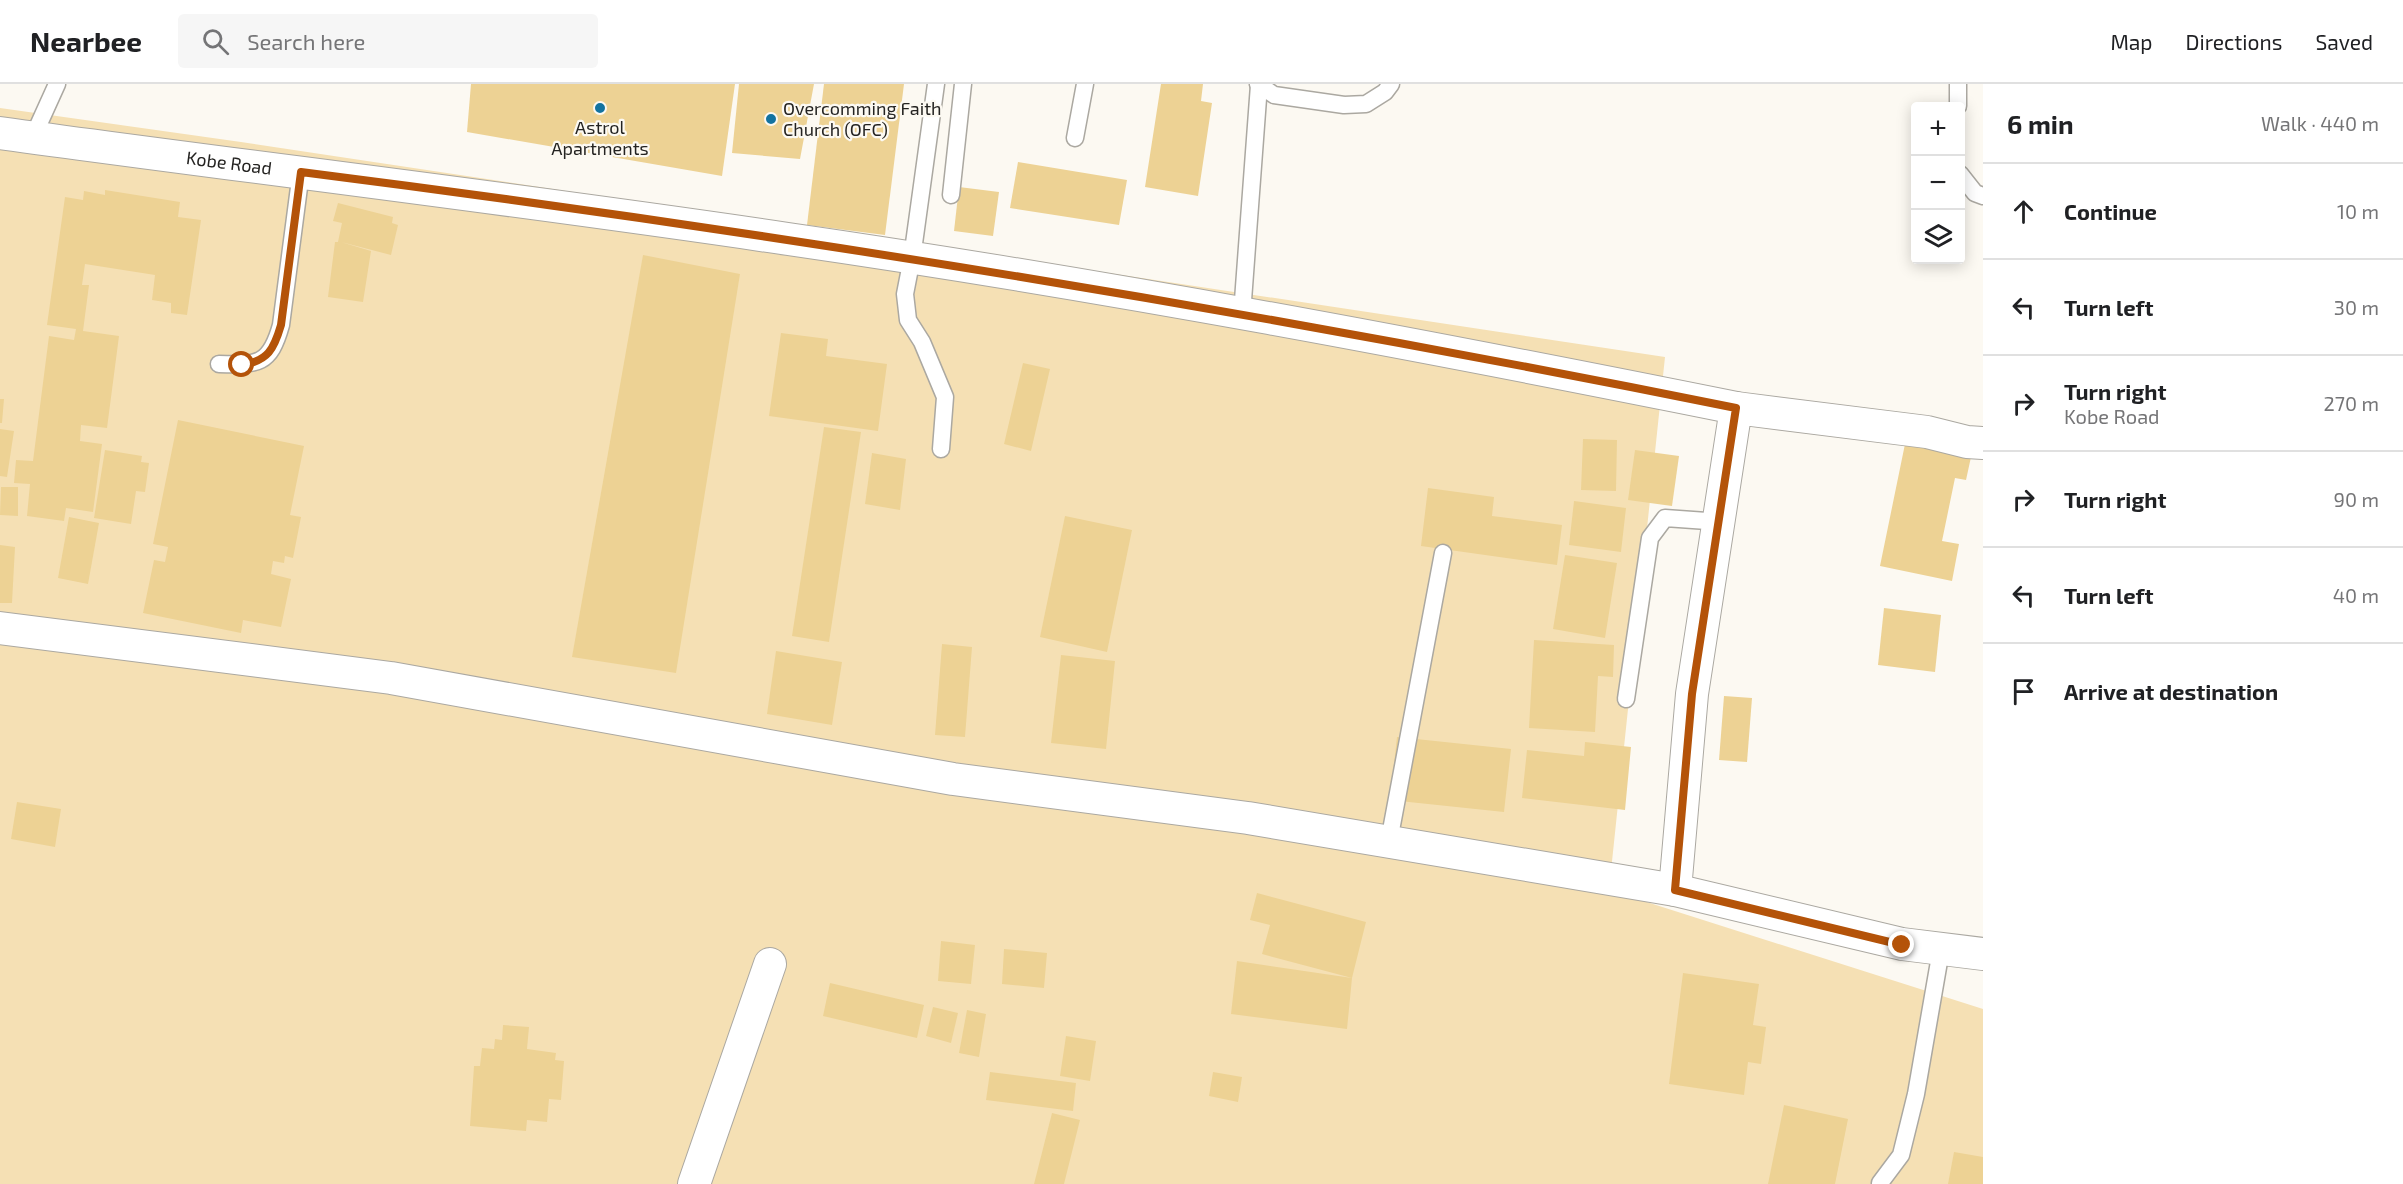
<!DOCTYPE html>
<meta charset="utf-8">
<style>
:root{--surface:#fff;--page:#f6f6f6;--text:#202124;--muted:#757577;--line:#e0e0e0}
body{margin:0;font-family:"Exo 2",sans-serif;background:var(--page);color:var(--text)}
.controls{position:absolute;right:18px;top:18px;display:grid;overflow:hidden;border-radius:6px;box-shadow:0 3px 15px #0003}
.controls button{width:54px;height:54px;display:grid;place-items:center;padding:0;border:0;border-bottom:2px solid var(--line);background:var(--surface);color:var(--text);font:30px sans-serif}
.stop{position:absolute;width:18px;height:18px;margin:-14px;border:4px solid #b45309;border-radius:50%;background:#fff}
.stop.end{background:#b45309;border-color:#fff;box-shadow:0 2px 6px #0008}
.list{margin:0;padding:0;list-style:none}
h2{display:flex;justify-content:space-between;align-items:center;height:78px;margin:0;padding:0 24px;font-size:26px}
h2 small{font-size:20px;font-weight:400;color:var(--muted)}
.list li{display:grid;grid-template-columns:39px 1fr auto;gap:18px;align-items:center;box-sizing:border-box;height:96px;padding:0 24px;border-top:2px solid var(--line)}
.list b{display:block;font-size:22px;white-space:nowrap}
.list p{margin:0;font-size:20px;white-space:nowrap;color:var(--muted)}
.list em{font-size:20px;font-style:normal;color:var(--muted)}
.icon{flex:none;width:33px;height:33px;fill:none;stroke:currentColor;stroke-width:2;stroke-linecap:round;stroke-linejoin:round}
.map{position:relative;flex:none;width:1983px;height:1100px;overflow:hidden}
header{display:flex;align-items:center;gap:36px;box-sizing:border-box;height:84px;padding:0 30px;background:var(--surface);border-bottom:2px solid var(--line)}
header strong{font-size:28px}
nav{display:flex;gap:33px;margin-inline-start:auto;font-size:21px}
.search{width:420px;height:54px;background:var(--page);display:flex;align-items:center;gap:15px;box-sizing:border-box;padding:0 21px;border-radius:6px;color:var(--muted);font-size:22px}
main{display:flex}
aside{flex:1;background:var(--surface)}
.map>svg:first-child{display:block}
</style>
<header>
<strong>Nearbee</strong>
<div class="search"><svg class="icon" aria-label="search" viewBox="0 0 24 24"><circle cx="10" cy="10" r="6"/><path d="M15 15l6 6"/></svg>Search here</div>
<nav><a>Map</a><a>Directions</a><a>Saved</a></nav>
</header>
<main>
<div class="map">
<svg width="1983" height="1100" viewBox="0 0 1983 1100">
<rect width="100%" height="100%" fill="#fcf9f2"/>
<polygon fill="#f5e0b4" points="0,24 241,58 1665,273 1609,806 1983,925 1983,1100 0,1100"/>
<g fill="#edd294">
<polygon points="471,0 735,0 722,92 467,48"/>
<polygon points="739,0 814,0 800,75 732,69"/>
<polygon points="824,0 904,0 885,151 807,141"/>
<polygon points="1161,0 1203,0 1201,17 1212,19 1198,112 1145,103"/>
<polygon points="1018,78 1127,96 1119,141 1010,124"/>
<polygon points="959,103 999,108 993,152 954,147"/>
<polygon points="105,106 180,118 178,133 201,136 187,231 171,229 171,219 152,216 155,191 85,180 82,201 89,201 83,247 119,252 107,344 81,341 80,357 102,360 93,428 66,424 64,437 27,432 30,400 14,399 16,376 33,377 49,252 74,256 76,245 47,241 65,113 83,116 84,107 105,111"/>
<polygon points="338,119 393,133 392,139 398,141 391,171 341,158 371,167 363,218 328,213 335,158 338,158 342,139 333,137"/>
<polygon points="643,171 740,190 676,589 572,573"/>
<polygon points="781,249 828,255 826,272 887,280 878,347 769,332"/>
<polygon points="1023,279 1050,285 1031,367 1004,360"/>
<polygon points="0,315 4,315 2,339 0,339"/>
<polygon points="178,336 304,362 290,431 301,433 293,474 285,472 284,479 273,477 271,490 291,495 281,543 243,536 241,549 143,529 154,476 165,478 168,463 153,460"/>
<polygon points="824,343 861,348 829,558 792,552"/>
<polygon points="0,345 14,347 7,393 0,392"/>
<polygon points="1583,355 1617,356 1616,407 1581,406"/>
<polygon points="1905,360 1971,373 1966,396 1955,394 1942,457 1959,460 1952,497 1880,482"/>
<polygon points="105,366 142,372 141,378 149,379 145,408 136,407 131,440 94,434"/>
<polygon points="1635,366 1679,372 1672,422 1628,416"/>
<polygon points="872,369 906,375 900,426 865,420"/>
<polygon points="1,403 18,403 18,432 0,431"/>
<polygon points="1428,404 1494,413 1492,432 1562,441 1557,481 1421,462"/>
<polygon points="1574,417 1626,424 1621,468 1569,461"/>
<polygon points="1065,432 1132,446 1107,568 1040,553"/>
<polygon points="69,433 99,439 88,500 58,494"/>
<polygon points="0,461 15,463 12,519 0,519"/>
<polygon points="1565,471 1617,479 1605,554 1553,545"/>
<polygon points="1884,524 1941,531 1935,588 1878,581"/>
<polygon points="1534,556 1614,561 1613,593 1598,592 1595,648 1529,644"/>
<polygon points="942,560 972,563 965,653 935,651"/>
<polygon points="776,567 842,578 832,641 767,630"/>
<polygon points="1061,571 1115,577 1106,665 1051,659"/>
<polygon points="1724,612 1752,614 1747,678 1719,676"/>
<polygon points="1397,653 1511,665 1504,728 1390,716"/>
<polygon points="1585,658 1631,663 1625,726 1522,714 1527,666 1584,672"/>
<polygon points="17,718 61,725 55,763 11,755"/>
<polygon points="1257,809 1366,838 1352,894 1347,945 1231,930 1237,877 1352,894 1262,870 1270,841 1250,836"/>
<polygon points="941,857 975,861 971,900 938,897"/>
<polygon points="1004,865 1047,869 1044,904 1002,900"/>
<polygon points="1683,889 1759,900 1753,941 1766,943 1761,980 1748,978 1744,1011 1669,1000"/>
<polygon points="830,899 924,921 917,954 823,932"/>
<polygon points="933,923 958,929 951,959 926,952"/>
<polygon points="967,926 986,930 979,973 959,969"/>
<polygon points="503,941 529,943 527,965 556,969 555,976 564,977 561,1016 549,1015 547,1038 527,1036 526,1047 470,1042 474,982 480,982 482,964 494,965 495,955 502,956"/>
<polygon points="1066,952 1096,957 1090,997 1060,992"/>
<polygon points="990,988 1076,999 1073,1027 986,1016"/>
<polygon points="1213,988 1242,993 1238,1018 1209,1012"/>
<polygon points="1784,1021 1848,1035 1835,1100 1768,1100"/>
<polygon points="1052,1029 1080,1036 1064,1100 1034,1100"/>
<polygon points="1954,1068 1983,1073 1983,1100 1948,1100"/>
</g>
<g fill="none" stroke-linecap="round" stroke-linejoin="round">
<defs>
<g id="service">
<polyline points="936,0 912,174 905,210 908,236 922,258 945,313 941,365"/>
<polyline points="1258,0 1274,11 1344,21 1366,20 1385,8 1391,0"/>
<polyline points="1958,22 1958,0"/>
<polyline points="33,53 57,0"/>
<polyline points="1075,54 1085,0"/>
<polyline points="1960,90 1975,109 1983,112"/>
<polyline points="951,111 963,0"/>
<polyline points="1242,230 1259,1"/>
<path d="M219 280C258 281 270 281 281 241L301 88"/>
<polyline points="1626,615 1650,454 1665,434 1721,438"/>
<polyline points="1389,757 1443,469"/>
<polyline points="1880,1099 1901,1071 1916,1010 1941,866"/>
</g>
<g id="minor">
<path id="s1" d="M0 49C263 85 526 116 788 155 1106 201 1422 261 1736 324"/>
<polyline points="1983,359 1967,358 1927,348 1736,324 1692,610 1675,806 1902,860 1983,870"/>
<polyline points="0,544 391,594 953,695 1248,734 1675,806"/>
<polyline points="694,1100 770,880"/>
</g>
</defs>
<use href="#service" stroke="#aba8a1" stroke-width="19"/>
<use href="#minor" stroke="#aba8a1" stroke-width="34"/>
<use href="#service" stroke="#fff" stroke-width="16"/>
<use href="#minor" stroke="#fff" stroke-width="32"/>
</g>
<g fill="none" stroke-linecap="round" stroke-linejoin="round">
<path stroke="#b45309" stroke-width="8" d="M242 281C268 277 274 265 281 241L301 88C782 149 1260 228 1736 324L1692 610 1675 806 1902 861"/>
</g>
<g fill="#1373a0" stroke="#fcf9f2" stroke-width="2">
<circle cx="600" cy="24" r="6"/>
<circle cx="771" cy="35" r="6"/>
</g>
<g text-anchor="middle" stroke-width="4.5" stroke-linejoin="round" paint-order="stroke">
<g font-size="18" fill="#242321" stroke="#fcf9f2" text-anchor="start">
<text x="783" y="31">Overcomming Faith<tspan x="783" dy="21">Church (OFC)</tspan></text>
<text x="600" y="50" text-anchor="middle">Astrol<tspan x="600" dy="21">Apartments</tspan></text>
</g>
<g font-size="18" fill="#242321" stroke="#fcf9f2">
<text dy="6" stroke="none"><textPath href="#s1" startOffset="231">Kobe Road</textPath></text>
</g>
</g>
</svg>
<div class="controls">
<button>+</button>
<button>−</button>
<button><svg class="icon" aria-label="layers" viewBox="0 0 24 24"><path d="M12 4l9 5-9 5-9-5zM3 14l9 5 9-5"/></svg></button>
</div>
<div class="stop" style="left:242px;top:281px"></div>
<div class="stop end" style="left:1902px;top:861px"></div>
</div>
<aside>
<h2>6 min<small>Walk · 440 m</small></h2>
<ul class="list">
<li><svg class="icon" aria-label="ahead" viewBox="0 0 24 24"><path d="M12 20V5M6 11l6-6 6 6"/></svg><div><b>Continue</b></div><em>10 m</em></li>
<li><svg class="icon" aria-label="left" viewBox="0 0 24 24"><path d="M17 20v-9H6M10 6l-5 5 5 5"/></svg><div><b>Turn left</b></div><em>30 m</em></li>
<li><svg class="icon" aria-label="right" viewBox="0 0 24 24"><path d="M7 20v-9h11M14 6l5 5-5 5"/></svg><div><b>Turn right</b><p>Kobe Road</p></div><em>270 m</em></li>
<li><svg class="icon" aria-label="right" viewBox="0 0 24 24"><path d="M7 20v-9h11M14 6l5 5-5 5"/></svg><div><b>Turn right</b></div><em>90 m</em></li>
<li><svg class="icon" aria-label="left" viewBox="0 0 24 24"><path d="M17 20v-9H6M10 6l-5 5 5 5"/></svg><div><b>Turn left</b></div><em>40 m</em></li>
<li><svg class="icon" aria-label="arrive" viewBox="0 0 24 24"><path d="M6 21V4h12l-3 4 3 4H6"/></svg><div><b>Arrive at destination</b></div></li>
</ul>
</aside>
</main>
